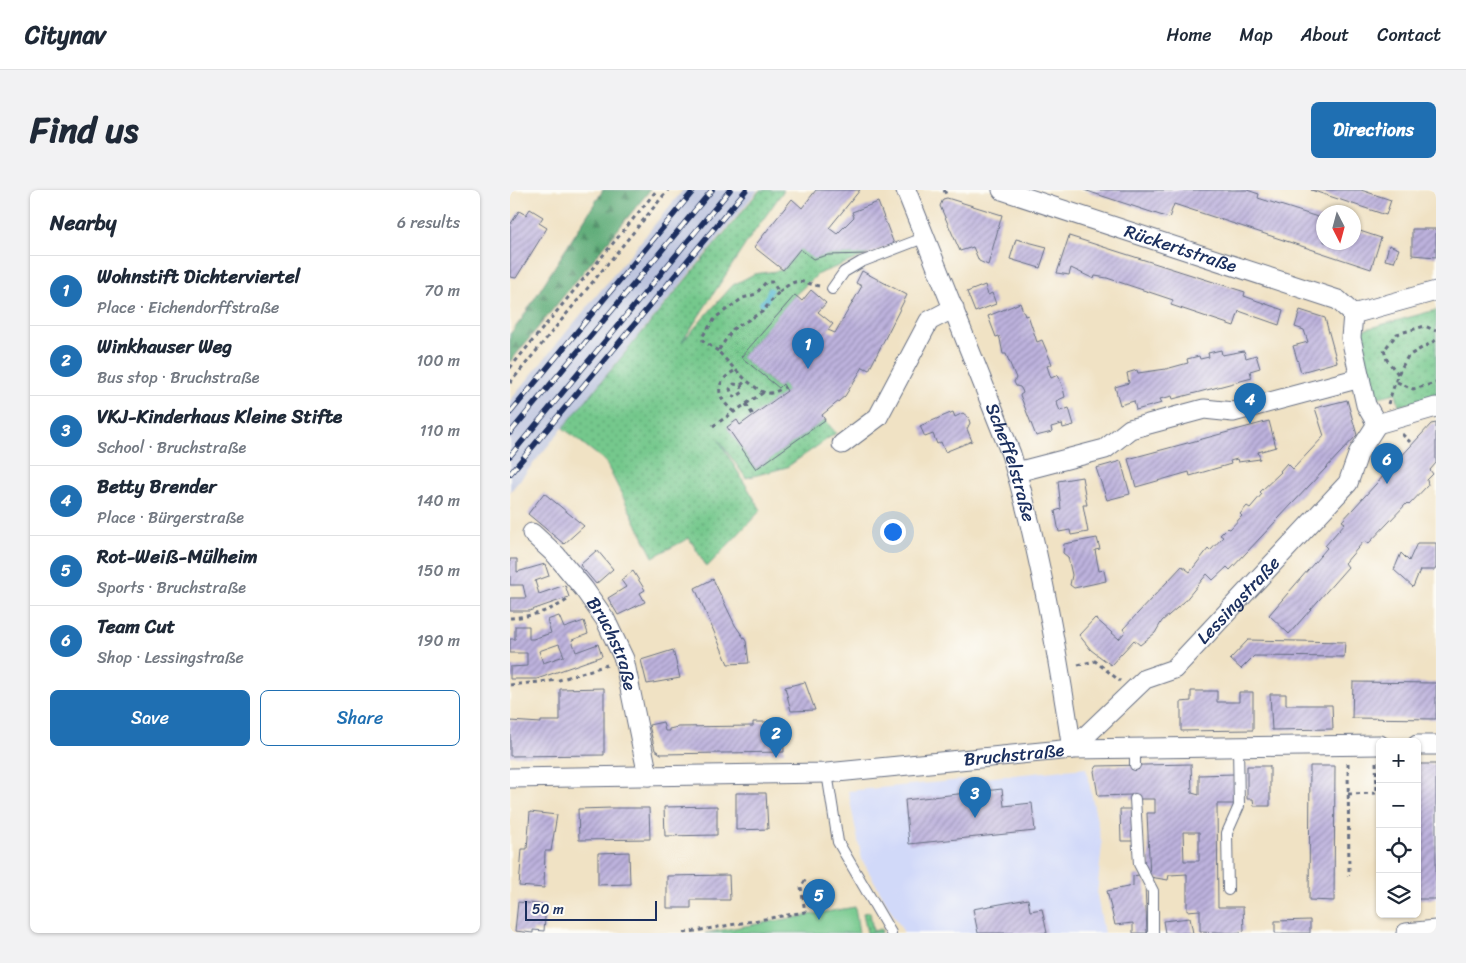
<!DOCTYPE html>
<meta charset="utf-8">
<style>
:root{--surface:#fff;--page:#f2f2f3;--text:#1f2937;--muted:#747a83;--line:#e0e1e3;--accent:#1f6fb2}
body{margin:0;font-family:Sriracha,sans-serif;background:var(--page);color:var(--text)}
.controls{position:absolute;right:15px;bottom:15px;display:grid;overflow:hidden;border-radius:8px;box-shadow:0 1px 4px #0004}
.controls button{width:45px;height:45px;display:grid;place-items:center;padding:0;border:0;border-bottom:1px solid var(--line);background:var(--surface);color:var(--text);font:25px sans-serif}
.compass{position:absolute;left:806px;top:15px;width:45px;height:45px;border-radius:50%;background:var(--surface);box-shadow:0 1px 4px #0004;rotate:174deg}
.scale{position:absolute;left:15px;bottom:12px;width:132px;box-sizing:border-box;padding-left:5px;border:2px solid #1b2f5e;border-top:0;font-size:14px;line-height:18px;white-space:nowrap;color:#1b2f5e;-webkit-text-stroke:4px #fdfcf7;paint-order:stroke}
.you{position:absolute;left:382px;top:341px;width:18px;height:18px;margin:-12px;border:4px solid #fff;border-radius:50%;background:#1a73e8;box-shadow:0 0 0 8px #1a73e833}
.badge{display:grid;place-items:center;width:32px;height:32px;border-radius:50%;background:var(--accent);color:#fff;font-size:16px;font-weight:700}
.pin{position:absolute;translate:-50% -41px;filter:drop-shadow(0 1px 2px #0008)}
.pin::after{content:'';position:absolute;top:26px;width:18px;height:15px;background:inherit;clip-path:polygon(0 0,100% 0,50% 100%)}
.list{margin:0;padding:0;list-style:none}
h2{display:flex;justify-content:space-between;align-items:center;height:65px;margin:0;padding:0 20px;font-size:21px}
h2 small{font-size:16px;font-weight:400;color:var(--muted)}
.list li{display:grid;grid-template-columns:32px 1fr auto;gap:15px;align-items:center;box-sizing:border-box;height:70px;padding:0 20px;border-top:1px solid var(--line)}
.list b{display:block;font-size:19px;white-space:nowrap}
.list p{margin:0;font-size:16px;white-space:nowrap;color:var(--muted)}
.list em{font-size:16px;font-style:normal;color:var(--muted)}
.actions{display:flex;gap:10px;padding:15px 20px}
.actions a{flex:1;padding:11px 0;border:1px solid var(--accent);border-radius:8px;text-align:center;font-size:18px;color:var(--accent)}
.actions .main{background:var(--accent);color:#fff}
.icon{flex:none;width:28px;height:28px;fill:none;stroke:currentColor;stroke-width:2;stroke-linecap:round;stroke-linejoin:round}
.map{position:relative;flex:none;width:926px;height:743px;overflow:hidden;border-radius:8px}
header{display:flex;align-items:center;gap:30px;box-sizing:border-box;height:70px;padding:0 25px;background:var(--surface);border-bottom:1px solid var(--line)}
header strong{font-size:24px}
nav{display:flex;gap:28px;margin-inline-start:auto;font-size:18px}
.intro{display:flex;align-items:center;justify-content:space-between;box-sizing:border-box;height:120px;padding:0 30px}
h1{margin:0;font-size:35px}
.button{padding:12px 22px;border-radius:8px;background:var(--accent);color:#fff;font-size:18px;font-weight:700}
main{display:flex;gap:30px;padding:0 30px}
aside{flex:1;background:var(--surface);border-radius:8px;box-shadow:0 1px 4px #0004}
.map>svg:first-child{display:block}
</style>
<header>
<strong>Citynav</strong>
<nav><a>Home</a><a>Map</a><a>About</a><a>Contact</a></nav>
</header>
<div class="intro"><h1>Find us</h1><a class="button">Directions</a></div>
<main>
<aside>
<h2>Nearby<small>6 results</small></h2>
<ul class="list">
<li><span class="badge">1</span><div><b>Wohnstift Dichterviertel</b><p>Place · Eichendorffstraße</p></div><em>70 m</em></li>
<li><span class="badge">2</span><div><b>Winkhauser Weg</b><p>Bus stop · Bruchstraße</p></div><em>100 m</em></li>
<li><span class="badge">3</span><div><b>VKJ-Kinderhaus Kleine Stifte</b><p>School · Bruchstraße</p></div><em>110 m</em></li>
<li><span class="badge">4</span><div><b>Betty Brender</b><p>Place · Bürgerstraße</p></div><em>140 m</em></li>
<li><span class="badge">5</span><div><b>Rot-Weiß-Mülheim</b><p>Sports · Bruchstraße</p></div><em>150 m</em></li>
<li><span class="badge">6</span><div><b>Team Cut</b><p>Shop · Lessingstraße</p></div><em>190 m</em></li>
</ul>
<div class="actions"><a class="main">Save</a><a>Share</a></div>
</aside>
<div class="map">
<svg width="926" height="743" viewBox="0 0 926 743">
<defs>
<pattern id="grass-dots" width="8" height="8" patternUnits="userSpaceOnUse" patternTransform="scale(1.25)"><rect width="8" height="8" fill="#74c88c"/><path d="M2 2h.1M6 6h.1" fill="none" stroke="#5ea376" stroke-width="1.8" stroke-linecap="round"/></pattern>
<pattern id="forest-firs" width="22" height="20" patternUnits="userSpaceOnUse" patternTransform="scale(1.25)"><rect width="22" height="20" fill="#5fac78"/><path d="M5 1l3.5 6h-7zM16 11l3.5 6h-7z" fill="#4e8c66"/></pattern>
<pattern id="building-hatch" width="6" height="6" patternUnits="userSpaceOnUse" patternTransform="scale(1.25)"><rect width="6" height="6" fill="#bdb2dd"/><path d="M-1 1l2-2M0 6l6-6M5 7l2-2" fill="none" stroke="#9991b6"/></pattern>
</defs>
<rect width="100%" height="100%" fill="#fdfcf7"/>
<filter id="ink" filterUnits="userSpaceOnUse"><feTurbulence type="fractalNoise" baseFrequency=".02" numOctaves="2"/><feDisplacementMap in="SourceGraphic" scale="10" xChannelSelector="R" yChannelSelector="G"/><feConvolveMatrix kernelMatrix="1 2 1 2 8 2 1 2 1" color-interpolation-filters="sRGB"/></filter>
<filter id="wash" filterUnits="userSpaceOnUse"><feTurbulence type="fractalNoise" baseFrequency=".0096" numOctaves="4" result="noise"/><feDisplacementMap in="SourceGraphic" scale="20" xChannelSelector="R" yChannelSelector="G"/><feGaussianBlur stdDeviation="1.12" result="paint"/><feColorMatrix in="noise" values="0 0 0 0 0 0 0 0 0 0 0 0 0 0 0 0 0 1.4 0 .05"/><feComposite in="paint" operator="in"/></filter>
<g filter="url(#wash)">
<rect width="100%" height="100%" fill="#f0e2c4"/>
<polygon fill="#d1d9f9" points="576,578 592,655 587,705 594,743 394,743 352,670 338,601"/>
<polygon fill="#bbc3de" points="173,0 248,0 0,302 0,211"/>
<g fill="url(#grass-dots)" stroke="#487c75">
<polygon points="250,0 274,0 237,52 172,152 223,95 244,84 273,80 290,59 318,65 359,64 308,84 285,105 231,167 268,198 273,194 277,201 230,235 227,230 217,237 246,279 315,230 326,243 277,277 236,288 208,249 251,320 197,377 179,348 143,367 95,271 53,238"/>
<polygon points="926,120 926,206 889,216 886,203 860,209 847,151 852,140"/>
<polygon points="360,722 363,741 371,739 372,743 357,743 353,723"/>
</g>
<polygon fill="url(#forest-firs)" stroke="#3d6e6b" points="93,0 140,0 0,172 0,144 11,130"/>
<polygon fill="#74c88c" stroke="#487c75" points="345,717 349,743 195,743"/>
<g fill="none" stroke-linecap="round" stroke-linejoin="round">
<polyline stroke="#50b5ce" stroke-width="5.5" points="252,113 256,110 260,100"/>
</g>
<g id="blocks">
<g fill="url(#building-hatch)" fill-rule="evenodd">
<polygon points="306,0 350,0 319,38 327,44 344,27 342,22 368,12 384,54 359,64 318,65 303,69 290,59 273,80 244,57 282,9 292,18"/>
<polygon points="574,0 737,0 749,4 748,8 814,29 814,52 844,52 844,39 871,48 861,79 664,14 659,28"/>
<polygon points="801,0 851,0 881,10 876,25"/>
<polygon points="437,8 492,25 478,75 469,71 463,57 450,61 430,16 433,9"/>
<polygon points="20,19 33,27 29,33 37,38 6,88 0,87 0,35 9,21 16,25"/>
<polygon points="902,39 926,39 926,67 902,65"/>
<polygon points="559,46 735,102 734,106 773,120 769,135 729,121 724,136 661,115 663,110 597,88 585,86 584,89 561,78 559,85 547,83"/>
<polygon points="506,49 537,57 530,78 500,69"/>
<polygon points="879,55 889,59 884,72 875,70"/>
<polygon points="352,81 397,105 359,180 353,177 335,206 312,225 315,230 246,279 217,237 227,230 230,235 277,201 273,194 269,198 231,167 285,105 292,111 301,100 316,113 308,122 323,134 318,140 325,143 352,96 346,93"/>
<polygon points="475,95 478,105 482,103 486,114 465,122 457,102"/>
<polygon points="510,113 515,126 518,125 527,152 532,150 542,174 537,176 541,188 548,185 553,198 555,207 546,211 550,221 559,218 564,235 553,238 552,234 541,237 542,242 526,246 510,205 513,203 512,200 510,197 506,196 504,192 506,188 496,164 493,164 490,149 489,146 486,147 478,126"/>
<polygon points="790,120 815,128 827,172 791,182 783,156 798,152 794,140 785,137"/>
<polygon points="711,160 712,165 734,161 736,168 746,165 750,178 740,181 742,188 663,209 662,206 650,209 652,213 626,220 624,211 610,215 605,197 619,193 617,183 627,180 628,183 656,179 678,173 677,169 689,166 690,169 699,167 698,163"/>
<polygon points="837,210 847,245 720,380 717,377 703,390 697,384 674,412 652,431 645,443 630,455 624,450 601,475 581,460 569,445 585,428 609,449 615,442 613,439 672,376 680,382 698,359 700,361 713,347 710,345 717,338 720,339 732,326 730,324 737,316 740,318 752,304 750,302 771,282 770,281 777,273 783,279 814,246 805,218"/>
<polygon points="443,222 445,227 453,223 458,227 460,233 457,239 462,251 435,262 431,252 427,254 423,244 415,247 410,236"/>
<polygon points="759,231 766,257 748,262 750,269 728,272 727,269 720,271 721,274 680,286 679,282 626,297 618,269"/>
<polygon points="926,233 926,273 920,280 923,284 917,290 918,295 899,315 897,313 858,354 854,351 835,373 838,377 779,444 759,425 817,358 815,356 835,333 832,331 921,234"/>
<polygon points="611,271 620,304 597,310 586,278"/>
<polygon points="572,287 577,315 573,315 578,342 561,345 560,340 549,342 545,321 551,319 548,291"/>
<polygon points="34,303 74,336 54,354 18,324"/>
<polygon points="587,348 590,359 585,360 589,381 594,380 596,391 564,398 560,395 562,385 558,367 553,363 554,354"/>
<polygon points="907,353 926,353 926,377 925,380 910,380 903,397 884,380 891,363 899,371"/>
<polygon points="87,360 103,379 86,394 70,375"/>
<polygon points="0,369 7,369 7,382 35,374 39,386 25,391 29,404 55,395 59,407 19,421 0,421 0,408 16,408 13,395 0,395"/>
<polygon points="123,381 135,400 130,403 135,412 108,425 98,408 116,397 111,390"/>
<polygon points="203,389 225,435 236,451 239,473 218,474 185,398"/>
<path d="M49 426 54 438 74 431 78 444 62 450 66 462 88 454 92 466 27 489H0V477L17 476V463H0V449H5V436H19V449H23L41 443 37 430ZM49 454 54 466 33 473 29 461Z"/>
<polygon points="738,450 835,452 834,467 744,466 731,479 720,469"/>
<polygon points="163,460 170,488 137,494 131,470"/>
<polygon points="295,492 305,520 281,521 275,497"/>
<polygon points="843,492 926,493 926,529 842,528"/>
<polygon points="94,498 94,565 0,566 0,531 31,533 31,531 50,531 50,499"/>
<polygon points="681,501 707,501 707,512 729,512 729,502 743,502 743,540 671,541 671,512 681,511"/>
<polygon points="760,504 776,504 776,515 822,515 823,539 762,540"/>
<polygon points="153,532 155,541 159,541 159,539 168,537 243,536 243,532 273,532 274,562 151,564 145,560 139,535"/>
<path d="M681 574 682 603 689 605V585L724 584V614H707L708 717H733L734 741 724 743 690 741V720L677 721V684L659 685 658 690 640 687 637 623H645V609H621V605L588 606 584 581 587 576ZM673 642H689V671H674Z"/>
<rect x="907" y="574" width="19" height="135"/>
<polygon points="737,576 760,576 760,616 744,616 743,609 737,609"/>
<polygon points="800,576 825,576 824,711 799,710"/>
<polygon points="492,599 494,616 522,613 525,641 399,654 395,610"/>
<polygon points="226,603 256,603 258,639 226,640"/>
<polygon points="207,616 207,645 155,646 154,617"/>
<polygon points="102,618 139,618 140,649 69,650 68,619"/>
<polygon points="610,619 622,619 623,651 611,651"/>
<polygon points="20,622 47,625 41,661 35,661 34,698 9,696 12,659 17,659"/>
<polygon points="119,662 120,694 88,695 88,663"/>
<polygon points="219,685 220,710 181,710 181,718 157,718 157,686"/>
<polygon points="629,685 635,693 637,743 623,743 623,733 605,735 597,701 623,696 623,686"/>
<polygon points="518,709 520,721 532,719 537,743 468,743 463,719"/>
<polygon points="8,712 36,715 34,741 23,740 23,743 5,741"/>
<polygon points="680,728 683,743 655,743 653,731"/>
<polygon points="800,730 800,743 765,743 765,731"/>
</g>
</g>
</g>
<g filter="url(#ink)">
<use href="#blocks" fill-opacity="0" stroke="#666e82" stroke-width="1"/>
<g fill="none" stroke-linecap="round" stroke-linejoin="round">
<defs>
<g id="service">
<polyline points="322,99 334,82 351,72 416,47"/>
<polyline points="625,557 625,575"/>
<polyline points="317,583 328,652 381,743"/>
<polyline points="625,609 629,674 643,701 643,743"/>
<polyline points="718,700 717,643 729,616 728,556"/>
</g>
<g id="minor">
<path id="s1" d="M396 0 501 264C530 360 547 461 562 559"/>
<path id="s2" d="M492 0 828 110 843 124"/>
<polyline points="867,234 856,215 841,148 843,124 926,101"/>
<polyline points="867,234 926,217"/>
<polyline points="332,254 368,227 419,131 444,118"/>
<polyline points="507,282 595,259 620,239 694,219 723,222 850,188"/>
<path id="s3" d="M22 343 46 365 74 399 95 429 114 469 138 586"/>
<polyline points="907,555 926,555"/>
<path id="s4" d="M562 559 635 489 664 479 838 293 849 262 867 234"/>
<path id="s5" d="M0 588 317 583 562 559 870 555"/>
<polyline points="896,743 926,740"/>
</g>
</defs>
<use href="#service" stroke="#666e82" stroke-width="12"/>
<use href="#minor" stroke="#666e82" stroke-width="21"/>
<g stroke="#666e82" stroke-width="3" stroke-dasharray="4 4" stroke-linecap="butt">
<polyline points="434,0 436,4"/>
<path d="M269 102C288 87 287 91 309 96"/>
<path d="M208 161 193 151 192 147 206 127 233 108 246 104 256 92H262L269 102 252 122 223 139 208 161C218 172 242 199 256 203 263 204 269 200 275 197"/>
<polyline points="0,178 147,0"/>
<polyline points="888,184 877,170 874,160 887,144 915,136 926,141"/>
<polyline points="887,192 903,199 926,193"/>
<polyline points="0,193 158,0"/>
<polyline points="231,195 233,202 226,207 222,205 220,199 224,194 231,195 237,190"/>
<polyline points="236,214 243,225"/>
<polyline points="878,214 888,184 898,166 926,150"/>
<path d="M224 222C206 207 203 192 226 180"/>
<polyline points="203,236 254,202"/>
<polyline points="892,244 900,252"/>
<path d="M0 428C20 427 44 420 60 408"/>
<polyline points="568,475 585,471 610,491"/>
<polyline points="0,495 49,490 97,475"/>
<polyline points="866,572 867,603"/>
<polyline points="838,573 839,686"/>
<polyline points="838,604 870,603"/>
<polyline points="174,743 295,722 291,697 296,689"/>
</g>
<use href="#service" stroke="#fff" stroke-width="10"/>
<use href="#minor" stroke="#fff" stroke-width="19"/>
<defs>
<g id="rail">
<polyline points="0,223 184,0"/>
<polyline points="0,243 202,0"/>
<polyline points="0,266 220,0"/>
<polyline points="0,284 236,0"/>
</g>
</defs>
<use href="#rail" stroke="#1b2f5e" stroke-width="5.5"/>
<use href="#rail" stroke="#fdfcf7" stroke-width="4" stroke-dasharray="11" stroke-linecap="butt"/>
</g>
</g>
<g text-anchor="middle" stroke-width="5" stroke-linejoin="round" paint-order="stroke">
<g font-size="18" fill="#1b2f5e" stroke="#fdfcf7">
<text dy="6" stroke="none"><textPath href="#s2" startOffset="188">Rückertstraße</textPath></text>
<text dy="6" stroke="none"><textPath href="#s1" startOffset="292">Scheffelstraße</textPath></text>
<text dy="6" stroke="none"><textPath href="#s4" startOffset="226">Lessingstraße</textPath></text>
<text dy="6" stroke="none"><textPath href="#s3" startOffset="139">Bruchstraße</textPath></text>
<text dy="6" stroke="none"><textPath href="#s5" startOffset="505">Bruchstraße</textPath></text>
</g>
</g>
</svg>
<div class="controls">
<button>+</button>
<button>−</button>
<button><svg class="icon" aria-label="locate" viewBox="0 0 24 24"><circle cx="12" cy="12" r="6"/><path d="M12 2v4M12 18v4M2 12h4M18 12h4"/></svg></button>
<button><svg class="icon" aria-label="layers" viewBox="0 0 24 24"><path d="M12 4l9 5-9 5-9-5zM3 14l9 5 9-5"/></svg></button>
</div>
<svg class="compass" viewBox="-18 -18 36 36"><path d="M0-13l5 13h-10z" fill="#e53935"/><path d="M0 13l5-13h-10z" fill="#747a83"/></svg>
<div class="scale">50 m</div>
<div class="you"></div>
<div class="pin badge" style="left:298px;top:179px">1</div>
<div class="pin badge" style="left:266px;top:568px">2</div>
<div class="pin badge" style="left:465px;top:628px">3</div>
<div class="pin badge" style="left:740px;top:234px">4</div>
<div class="pin badge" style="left:309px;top:730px">5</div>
<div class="pin badge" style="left:877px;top:294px">6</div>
</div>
</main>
